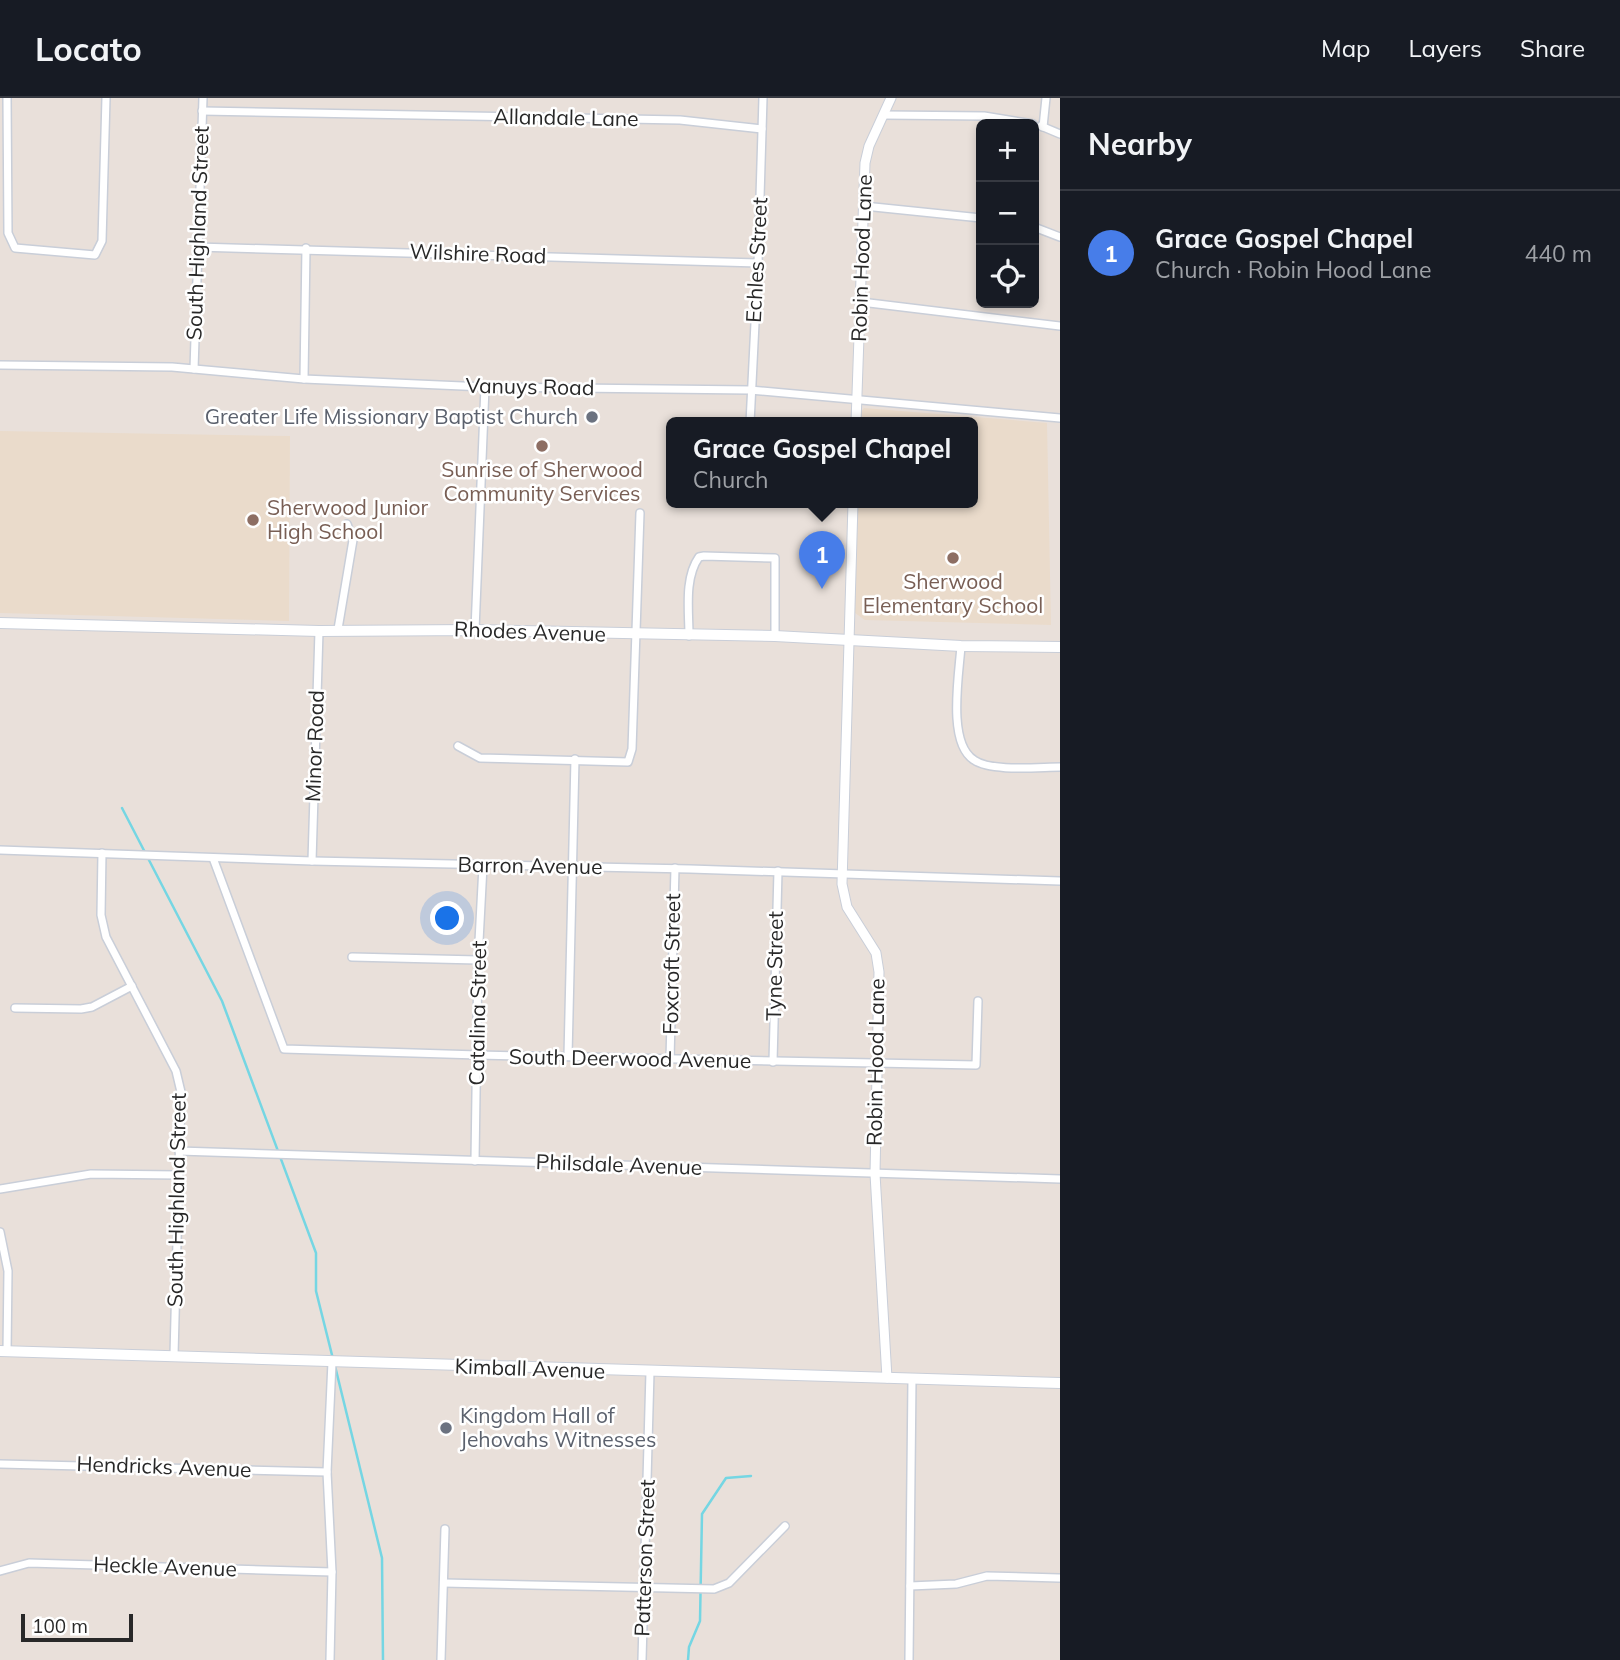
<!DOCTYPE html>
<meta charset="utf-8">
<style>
:root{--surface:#171b24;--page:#20242c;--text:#f1f3f6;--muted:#9ea1a6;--line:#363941;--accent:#477de9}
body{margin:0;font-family:Mulish,sans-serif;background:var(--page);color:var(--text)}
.controls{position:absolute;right:21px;top:21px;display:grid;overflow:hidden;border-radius:10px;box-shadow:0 4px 10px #0003}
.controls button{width:63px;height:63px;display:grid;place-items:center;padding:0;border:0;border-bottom:2px solid var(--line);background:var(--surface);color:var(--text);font:35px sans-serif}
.scale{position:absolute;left:21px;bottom:18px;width:112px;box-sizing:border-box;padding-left:7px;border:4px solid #282828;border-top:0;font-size:19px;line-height:24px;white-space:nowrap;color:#282828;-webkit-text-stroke:5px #fff;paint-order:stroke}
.you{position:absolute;left:448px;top:821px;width:24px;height:24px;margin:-18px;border:5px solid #fff;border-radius:50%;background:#1a73e8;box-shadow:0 0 0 10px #1a73e833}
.badge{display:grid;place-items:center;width:46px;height:46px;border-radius:50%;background:var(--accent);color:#fff;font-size:23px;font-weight:700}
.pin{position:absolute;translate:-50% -58px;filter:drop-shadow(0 2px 4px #0008)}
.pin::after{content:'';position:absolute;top:37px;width:24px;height:21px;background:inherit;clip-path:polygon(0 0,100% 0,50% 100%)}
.popup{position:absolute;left:666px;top:319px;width:312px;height:91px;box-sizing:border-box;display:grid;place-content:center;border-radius:10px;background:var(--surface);filter:drop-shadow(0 2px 5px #0005);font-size:23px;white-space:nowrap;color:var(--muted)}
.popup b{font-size:26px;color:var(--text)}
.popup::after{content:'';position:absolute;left:50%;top:100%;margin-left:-14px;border:14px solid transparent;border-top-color:var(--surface)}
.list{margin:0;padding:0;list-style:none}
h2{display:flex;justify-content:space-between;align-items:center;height:91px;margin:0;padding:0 28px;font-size:30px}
h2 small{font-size:23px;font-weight:400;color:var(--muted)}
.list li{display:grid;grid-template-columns:46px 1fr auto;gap:21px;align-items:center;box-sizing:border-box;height:126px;padding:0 28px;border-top:2px solid var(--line)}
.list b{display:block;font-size:26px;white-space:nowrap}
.list p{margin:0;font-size:23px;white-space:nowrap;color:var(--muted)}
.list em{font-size:23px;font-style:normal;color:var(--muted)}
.icon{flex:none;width:38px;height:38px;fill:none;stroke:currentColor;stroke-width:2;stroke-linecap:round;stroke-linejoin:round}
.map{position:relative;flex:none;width:1060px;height:1562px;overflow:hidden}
header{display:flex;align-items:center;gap:42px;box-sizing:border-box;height:98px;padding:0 35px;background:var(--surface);border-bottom:2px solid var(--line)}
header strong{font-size:33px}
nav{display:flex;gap:38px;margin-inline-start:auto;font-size:24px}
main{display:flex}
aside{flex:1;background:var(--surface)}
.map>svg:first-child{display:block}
</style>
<header>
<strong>Locato</strong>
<nav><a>Map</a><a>Layers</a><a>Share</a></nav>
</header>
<main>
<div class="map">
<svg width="1060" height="1562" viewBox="0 0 1060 1562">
<rect width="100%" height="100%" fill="#e9e0da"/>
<g fill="#eadbcb">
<polygon points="864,310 1047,325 1051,527 865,522 855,515 858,405 973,405 973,325 861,325 861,314"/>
<polygon points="0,333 290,338 289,523 0,515"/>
</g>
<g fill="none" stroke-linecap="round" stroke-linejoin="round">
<g stroke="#75d6e3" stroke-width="2.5">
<polyline points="122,710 222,903 316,1155 316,1193 333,1261"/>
<polyline points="335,1268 382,1460 383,1562"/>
<polyline points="688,1562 689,1549 700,1523 702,1416 726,1380 751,1378"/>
</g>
<defs>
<g id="minor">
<polyline points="7,0 8,135 15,150 95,157 102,143 106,0"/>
<polyline points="202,13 680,22 762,31"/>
<polyline points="884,17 984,18 1033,26"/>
<polyline points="1041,28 1060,36"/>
<polyline points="1043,29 1046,0"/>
<polyline points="864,108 981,120"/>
<polyline points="1034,129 1060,139"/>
<polyline points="197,149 758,165"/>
<polyline points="861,204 1060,228"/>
<polyline points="0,267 172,269 304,281 485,289 750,292 1060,320"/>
<polyline points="194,271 203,0"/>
<polyline points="304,281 306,150"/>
<polyline points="750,325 758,165 763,0"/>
<polyline points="338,531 353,442 347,426"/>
<polyline points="475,532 485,289"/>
<path d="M689 538C689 513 684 480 699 459L704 458 775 460V538"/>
<path d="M961 548C959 577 947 645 974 662 991 674 1039 669 1060 669"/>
<polyline points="458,648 480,660 628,664 632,651 640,415"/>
<polyline points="0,752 312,763 690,771 1060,783"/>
<polyline points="102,755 101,817 106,839 176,973 181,994 174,1257"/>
<polyline points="213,760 284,951 478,957 976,967 978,903"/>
<polyline points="312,763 319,533"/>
<polyline points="352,859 478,862"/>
<polyline points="15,910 81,911 92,909 132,888"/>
<polyline points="568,958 575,661"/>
<polyline points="670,961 675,770"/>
<polyline points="773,964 778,773"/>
<polyline points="179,1053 1060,1081"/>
<polyline points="475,1063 478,862 483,768"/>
<polyline points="0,1091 91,1076 178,1077"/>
<polyline points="0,1134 8,1173 7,1254"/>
<polyline points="0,1366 327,1374"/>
<polyline points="0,1473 29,1465 332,1474"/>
<polyline points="444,1485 714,1491 729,1485 785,1428"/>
<polyline points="910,1488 956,1486 987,1478 1059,1480"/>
<polyline points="330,1562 332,1474 327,1374 332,1264"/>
<polyline points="441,1562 445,1431"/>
<polyline points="642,1562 650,1274"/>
<polyline points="909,1562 912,1281"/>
</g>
<g id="tertiary">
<polyline points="856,325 865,65 869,48 891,0"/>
<polyline points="853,405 842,786 847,809 876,855 879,874 875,1076 887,1280"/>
</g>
<g id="secondary">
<polyline points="0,525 319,533 475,532 775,538 961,548 1060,549"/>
<polyline points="0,1253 1060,1285"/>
</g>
</defs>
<use href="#minor" stroke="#c9ced8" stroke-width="10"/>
<use href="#tertiary" stroke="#c9ced8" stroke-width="11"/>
<use href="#secondary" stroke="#c9ced8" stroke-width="12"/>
<use href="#minor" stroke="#fff" stroke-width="7"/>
<use href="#tertiary" stroke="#fff" stroke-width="9"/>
<use href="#secondary" stroke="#fff" stroke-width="10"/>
</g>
<g fill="#6b7280" stroke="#fff" stroke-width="2.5">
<circle cx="592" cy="319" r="7"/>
<circle cx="446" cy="1330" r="7"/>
</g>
<g fill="#8d6e63" stroke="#fff" stroke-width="2.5">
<circle cx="542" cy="348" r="7"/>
<circle cx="253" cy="422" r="7"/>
<circle cx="953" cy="460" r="7"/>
</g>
<g text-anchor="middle" stroke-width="5" stroke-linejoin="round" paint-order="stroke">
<g font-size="21" fill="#282828" stroke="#fff">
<text transform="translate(566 20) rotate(1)" y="7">Allandale Lane</text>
<text transform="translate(198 135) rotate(-88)" y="7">South Highland Street</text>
<text transform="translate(478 156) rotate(2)" y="7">Wilshire Road</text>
<text transform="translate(862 160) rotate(-88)" y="7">Robin Hood Lane</text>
<text transform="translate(757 162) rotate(-87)" y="7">Echles Street</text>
<text transform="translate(530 289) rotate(1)" y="7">Vanuys Road</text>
<text transform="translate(530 534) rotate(2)" y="7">Rhodes Avenue</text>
<text transform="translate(315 648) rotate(-88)" y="7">Minor Road</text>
<text transform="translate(530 768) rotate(1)" y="7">Barron Avenue</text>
<text transform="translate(672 866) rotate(-89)" y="7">Foxcroft Street</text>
<text transform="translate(775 868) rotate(-89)" y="7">Tyne Street</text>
<text transform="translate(478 915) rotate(-89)" y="7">Catalina Street</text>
<text transform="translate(630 961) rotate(1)" y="7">South Deerwood Avenue</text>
<text transform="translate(876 964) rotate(-89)" y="7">Robin Hood Lane</text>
<text transform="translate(619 1067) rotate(2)" y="7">Philsdale Avenue</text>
<text transform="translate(177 1102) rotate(-89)" y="7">South Highland Street</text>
<text transform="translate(530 1271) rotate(2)" y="7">Kimball Avenue</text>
<text transform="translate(164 1369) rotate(2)" y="7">Hendricks Avenue</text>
<text transform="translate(645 1460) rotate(-88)" y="7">Patterson Street</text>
<text transform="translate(165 1469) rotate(2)" y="7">Heckle Avenue</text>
</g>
<g font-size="21" fill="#5b616d" stroke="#fff" text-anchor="end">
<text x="578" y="326">Greater Life Missionary Baptist Church</text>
<text x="460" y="1325" text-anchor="start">Kingdom Hall of<tspan x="460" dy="24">Jehovahs Witnesses</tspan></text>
</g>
<g font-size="21" fill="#785e54" stroke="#fff">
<text x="542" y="379">Sunrise of Sherwood<tspan x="542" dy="24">Community Services</tspan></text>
<text x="267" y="417" text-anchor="start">Sherwood Junior<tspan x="267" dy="24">High School</tspan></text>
<text x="953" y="491">Sherwood<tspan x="953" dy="24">Elementary School</tspan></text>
</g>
</g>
</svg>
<div class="controls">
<button>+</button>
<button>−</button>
<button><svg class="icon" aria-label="locate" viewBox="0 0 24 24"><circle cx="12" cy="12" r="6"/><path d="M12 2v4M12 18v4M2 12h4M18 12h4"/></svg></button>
</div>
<div class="scale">100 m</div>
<div class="you"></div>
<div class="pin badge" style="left:822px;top:491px">1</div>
<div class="popup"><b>Grace Gospel Chapel</b>Church</div>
</div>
<aside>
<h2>Nearby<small></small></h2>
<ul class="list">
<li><span class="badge">1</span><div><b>Grace Gospel Chapel</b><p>Church · Robin Hood Lane</p></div><em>440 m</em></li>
</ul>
</aside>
</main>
